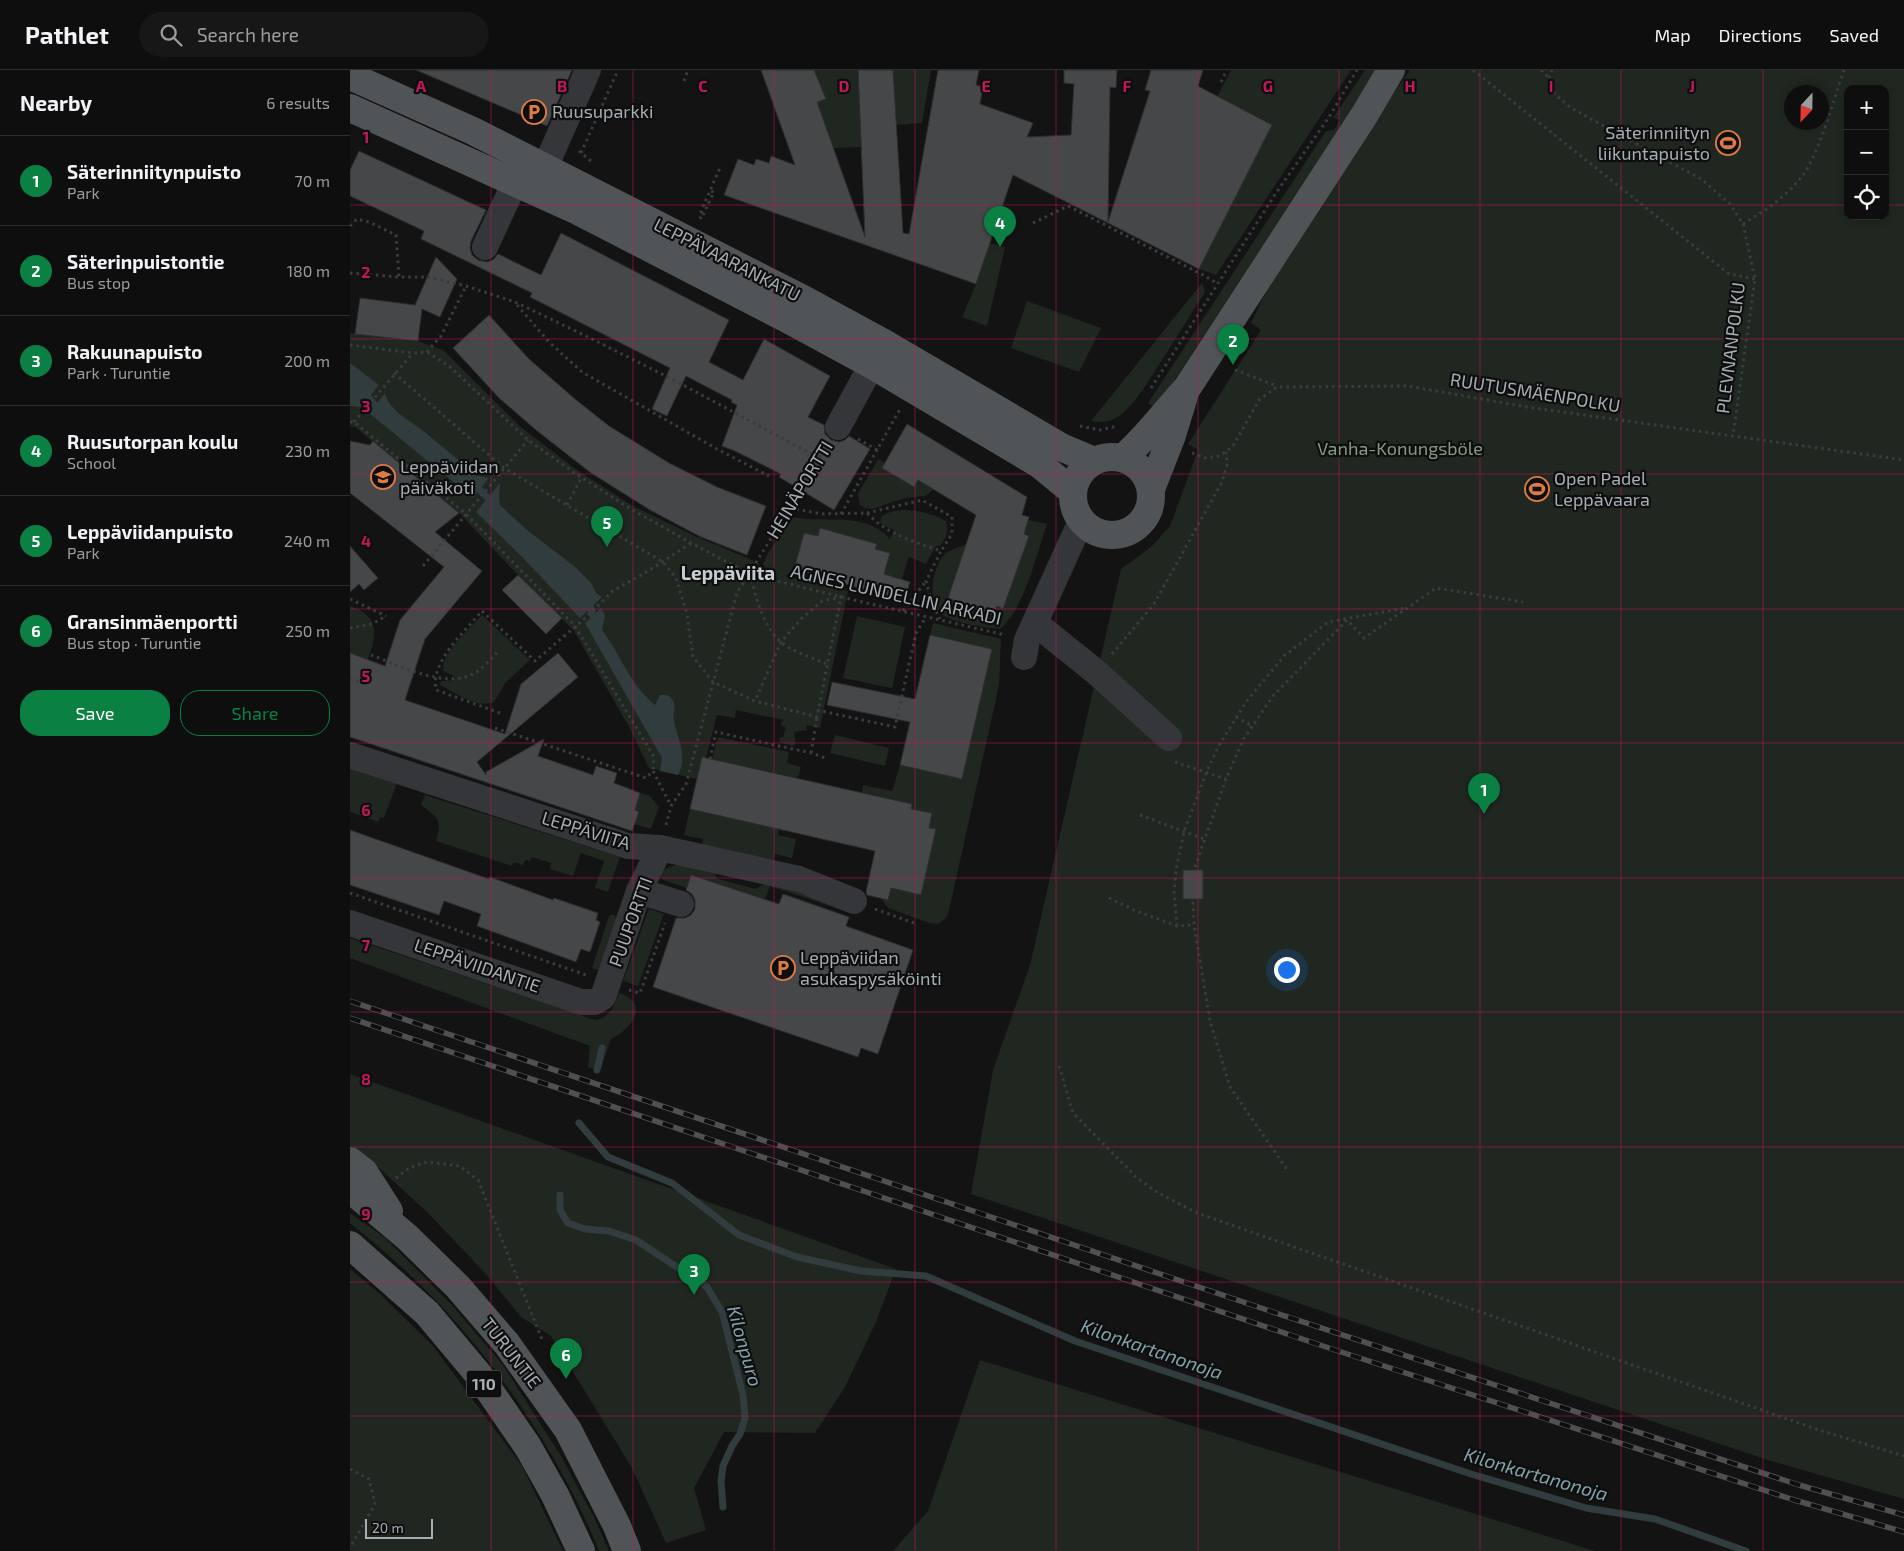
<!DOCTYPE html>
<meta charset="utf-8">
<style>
:root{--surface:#0e0e0f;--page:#171718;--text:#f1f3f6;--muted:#9b9c9e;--line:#2e2e2f;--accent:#0b8043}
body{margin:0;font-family:"Exo 2",sans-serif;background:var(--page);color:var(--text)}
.controls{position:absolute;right:15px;top:15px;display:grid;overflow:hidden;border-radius:10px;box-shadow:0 2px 8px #0003}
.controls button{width:45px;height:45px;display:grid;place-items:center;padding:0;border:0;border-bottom:1px solid var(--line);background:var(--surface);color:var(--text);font:25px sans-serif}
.compass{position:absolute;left:1434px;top:15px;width:45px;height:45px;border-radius:50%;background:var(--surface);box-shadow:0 2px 8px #0003;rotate:202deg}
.scale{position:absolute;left:15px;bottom:12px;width:68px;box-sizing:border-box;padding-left:5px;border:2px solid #a6aeb3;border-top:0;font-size:14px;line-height:18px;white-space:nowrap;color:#a6aeb3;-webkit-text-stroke:4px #0e0e0f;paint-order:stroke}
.you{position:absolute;left:936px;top:899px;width:18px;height:18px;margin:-12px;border:4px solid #fff;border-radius:50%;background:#1a73e8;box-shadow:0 0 0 8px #1a73e833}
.badge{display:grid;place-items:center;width:32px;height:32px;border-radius:50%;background:var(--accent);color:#fff;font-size:16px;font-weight:700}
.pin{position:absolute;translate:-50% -41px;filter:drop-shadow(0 1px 2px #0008)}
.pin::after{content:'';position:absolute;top:26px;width:18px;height:15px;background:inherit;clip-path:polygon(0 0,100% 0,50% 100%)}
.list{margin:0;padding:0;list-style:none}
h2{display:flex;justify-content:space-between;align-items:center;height:65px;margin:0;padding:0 20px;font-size:21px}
h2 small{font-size:16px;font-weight:400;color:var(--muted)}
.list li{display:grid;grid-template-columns:32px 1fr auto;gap:15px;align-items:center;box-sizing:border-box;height:90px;padding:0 20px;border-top:1px solid var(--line)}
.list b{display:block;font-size:19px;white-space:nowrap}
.list p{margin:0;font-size:16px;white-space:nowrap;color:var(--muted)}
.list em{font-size:16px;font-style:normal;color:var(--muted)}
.actions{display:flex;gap:10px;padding:15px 20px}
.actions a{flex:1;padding:11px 0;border:1px solid var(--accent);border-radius:20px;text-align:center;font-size:18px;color:var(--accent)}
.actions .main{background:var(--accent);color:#fff}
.icon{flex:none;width:28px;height:28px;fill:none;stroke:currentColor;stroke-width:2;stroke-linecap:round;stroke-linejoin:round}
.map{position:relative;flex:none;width:1554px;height:1481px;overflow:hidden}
header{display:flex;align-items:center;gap:30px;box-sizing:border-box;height:70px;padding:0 25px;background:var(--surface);border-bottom:1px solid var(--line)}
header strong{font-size:24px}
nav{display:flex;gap:28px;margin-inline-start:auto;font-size:18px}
.search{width:350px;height:45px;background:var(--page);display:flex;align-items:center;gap:12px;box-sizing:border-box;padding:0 18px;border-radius:28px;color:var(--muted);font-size:19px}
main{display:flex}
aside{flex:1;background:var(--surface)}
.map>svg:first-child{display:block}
</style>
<header>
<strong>Pathlet</strong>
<div class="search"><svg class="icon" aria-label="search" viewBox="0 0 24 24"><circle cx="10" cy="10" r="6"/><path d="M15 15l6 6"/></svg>Search here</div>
<nav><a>Map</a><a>Directions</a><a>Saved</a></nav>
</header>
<main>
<aside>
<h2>Nearby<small>6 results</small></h2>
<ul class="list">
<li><span class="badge">1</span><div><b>Säterinniitynpuisto</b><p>Park</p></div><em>70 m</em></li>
<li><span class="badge">2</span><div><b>Säterinpuistontie</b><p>Bus stop</p></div><em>180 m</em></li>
<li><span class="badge">3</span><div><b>Rakuunapuisto</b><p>Park · Turuntie</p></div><em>200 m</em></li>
<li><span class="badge">4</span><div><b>Ruusutorpan koulu</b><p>School</p></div><em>230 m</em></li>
<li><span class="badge">5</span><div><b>Leppäviidanpuisto</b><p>Park</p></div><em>240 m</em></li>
<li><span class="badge">6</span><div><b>Gransinmäenportti</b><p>Bus stop · Turuntie</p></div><em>250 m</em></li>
</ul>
<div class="actions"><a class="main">Save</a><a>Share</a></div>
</aside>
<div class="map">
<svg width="1554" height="1481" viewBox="0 0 1554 1481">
<rect width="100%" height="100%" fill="#131314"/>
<g fill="#202620" fill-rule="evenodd">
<polygon points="464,0 508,0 511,77 483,78 467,32 475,29"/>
<polygon points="543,0 581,0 572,53 546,55"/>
<polygon points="881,0 1001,0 866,205 849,199 921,55 867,27"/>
<polygon points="1015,0 1025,0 1005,34 806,339 798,333 976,61 984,60 990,50 983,48"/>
<path d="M1060 0H1554V1429L1421 1391 621 1124 643 1000 680 895 771 499 801 477 820 456 848 380 838 374 911 260 901 253 933 186 1004 78ZM1498 19H1535V146H1498ZM1442 22H1472V52H1442Z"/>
<polygon points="639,173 655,177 637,256 612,247 626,214"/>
<path d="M852 213 855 222 793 320C777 339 768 356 741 351Z"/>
<polygon points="677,231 751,258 729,302 661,278"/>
<path d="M0 263 68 271 93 280 172 358 227 400 283 436 345 466 400 489 416 498 413 494 418 483 442 447C477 454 513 440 540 469L544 460 533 455 530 452 531 447C547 434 579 441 596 451 599 461 596 468 590 476H586L576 494 559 487 552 509 534 504 540 483 525 479 526 475 470 461 468 466 454 463 444 499 435 506 498 521 470 658 456 655 457 660 444 662 446 674 442 676 430 672 429 668 433 667 436 658 431 655V652L434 650 385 640 386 642 385 648 367 645 356 688 352 687 347 709 299 698 278 655 224 561 168 505 109 443 5 357 0 356Z"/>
<polygon points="528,389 535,393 532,398 563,416 568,410 584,419 575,426 555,428 522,439 515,438 510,435 508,424"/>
<path d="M678 450 697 454C687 483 674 540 650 559 637 558 604 553 593 545 576 533 582 497 595 484 600 479 611 477 617 474L598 528 643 544 647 536 653 539 679 466 673 463Z"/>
<path d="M0 536C40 549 21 580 10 608L0 606Z"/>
<path d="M132 545 180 590 156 612 144 632C126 639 106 623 90 615L91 611 105 610 104 606 93 601C90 585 121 557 132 545Z"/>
<polygon points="507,546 555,557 542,618 493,608"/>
<polygon points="583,553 651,569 649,615 598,845 594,850 588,854 579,853 538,838 531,828 538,830 541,818 571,825 586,760 579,758 581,743 561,739 562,734 512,722 513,715 542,721 550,695 612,708 642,579 580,565"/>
<polygon points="485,665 539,678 535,696 480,683"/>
<polygon points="368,667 439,682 437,693 451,697 448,708 362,689"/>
<polygon points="0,698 47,713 34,748 30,747 28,752 0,742"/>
<polygon points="290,723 299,725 309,737 301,759 284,754 289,742 285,740"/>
<path d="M75 725 270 787 258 822 245 818 254 791 231 783 223 806 200 799 201 793 182 787 180 791 176 790 173 795 164 792 162 796 86 771C93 749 87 747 71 735Z"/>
<polygon points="340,739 429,759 428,765 446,769 442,788 425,784 423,792 352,776 353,769 334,765"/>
<path d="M335 793 361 798 368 809 406 819 417 812 439 817 498 842 420 816 415 829 341 805 337 818 313 810 310 805C315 796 326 795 335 793Z"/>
<polygon points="299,839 314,844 288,916 273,911"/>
<polygon points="262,844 266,847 268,855 253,902 242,898 259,846"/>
<path d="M0 868 245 950C260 948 264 936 269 923 301 933 282 959 261 969L250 1001 238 997 240 976 0 888Z"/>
<polygon points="0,1004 546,1199 526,1252 495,1317 465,1363 374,1362 344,1418 356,1460 316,1473 282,1398 201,1266 171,1247 135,1203 78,1143 29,1098 0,1077"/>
<path d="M0 1143 34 1167 102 1235 153 1295 211 1386 245 1449 259 1481H249C215 1396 155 1304 92 1237 64 1207 32 1179 0 1153Z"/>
<polygon points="0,1199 29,1223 83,1276 172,1396 213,1481 0,1481"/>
<polygon points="630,1290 1245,1481 543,1481 578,1441"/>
</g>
<g fill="#303c3d">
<polygon points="0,293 29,315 11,337 0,336"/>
<polygon points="35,323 38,332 48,343 72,360 111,392 124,405 139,408 123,428 19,343"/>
<polygon points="150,413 149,429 150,435 177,460 224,496 242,514 246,523 252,527 230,548 173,488 126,442"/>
<path d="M251 538 255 546 252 560C271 585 280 615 305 635L310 625C314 625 318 624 321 628 328 635 322 643 324 651 328 670 338 687 328 705L310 701 312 688 235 553Z"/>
</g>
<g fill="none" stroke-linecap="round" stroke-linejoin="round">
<g stroke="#303c3d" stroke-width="7">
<polyline points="14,321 30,342"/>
<polyline points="124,414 143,433"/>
<polyline points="239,531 245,555"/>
<polyline points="247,1000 252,978"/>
<polyline points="229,1053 258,1087 322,1113 389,1165 447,1187 511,1201 576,1206 725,1271 1121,1404 1236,1438 1305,1449 1396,1481"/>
<polyline points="210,1125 210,1140 218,1153 235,1159 259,1161 286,1170 357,1217 372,1242 393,1325 395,1348 390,1364 382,1376 373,1396 371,1411 373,1437"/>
</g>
</g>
<g fill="#454749" stroke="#2d2e30">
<polygon points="66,0 222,0 197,56"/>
<polygon points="411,0 464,0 476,29 467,32 515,167 508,0 543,0 553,163 559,164 588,0 629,0 626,15 633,17 630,34 683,53 677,67 721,65 724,14 714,13 714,0 767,0 766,18 760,17 758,152 800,21 795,20 801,0 853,0 848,16 922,55 849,199 663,105 626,214 374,125 388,89 404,95 406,89 419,93 421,86 445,95"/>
<polygon points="9,81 136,140 121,171 120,178 122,185 128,190 137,192 143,190 148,184 191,205 211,163 379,250 359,292 393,310 414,269 480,306 458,347 474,355 475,364 481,370 489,372 495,370 499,366 520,379 484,440 429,407 431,404 385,381 372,376 387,335 381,332 382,330 336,306 317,346 302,339 320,298 180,227 182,223 71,169 74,161 0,126 0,100"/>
<polygon points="86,187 107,209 90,247 72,239 68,271 5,264 10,228 65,235"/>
<polygon points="139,245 179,289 225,329 259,356 319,393 367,417 416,436 397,485 351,467 300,440 241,403 186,360 149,328 103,278"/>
<polygon points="557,354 677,427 672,445 679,447 674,464 679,466 653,539 647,536 643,545 598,528 626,445 568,410 564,417 532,398"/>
<polygon points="0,371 20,375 23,371 109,443 85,462 132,501 75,569 55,630 155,664 171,614 208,583 228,607 127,692 136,705 136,702 194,669 188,686 243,705 246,696 267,703 264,713 290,723 285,740 289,742 282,761 0,667 0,583 35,596 50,550 94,497 0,423"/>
<polygon points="470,458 527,474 525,479 540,483 534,504 560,512 554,531 444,499 454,463 468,466"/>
<polygon points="0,476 28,508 14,520 9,514 0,522"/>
<polygon points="168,505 212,548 196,564 152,520"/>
<polygon points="580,565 642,579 612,709 550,695 560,652 477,635 482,612 565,629"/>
<polygon points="352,687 562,734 561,739 582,743 579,758 586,759 571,825 541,818 538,830 517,825 516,822 525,781 340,739"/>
<polygon points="0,760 139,809 140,807 203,830 204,828 248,843 246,850 250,852 240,882 231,879 226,892 127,856 131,844 94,831 89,845 0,815"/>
<rect x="833" y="800" width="20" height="29"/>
<polygon points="341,805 429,834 433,824 499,847 496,856 563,880 528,984 511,978 508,987 303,917 326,848 335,848 341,845 345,839 345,830 342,824 336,820"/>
</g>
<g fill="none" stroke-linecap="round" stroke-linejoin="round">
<g stroke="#3a3d40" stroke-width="3" stroke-dasharray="2.5 4" stroke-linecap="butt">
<polyline points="1123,0 1379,204 1405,209"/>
<polyline points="1191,0 1199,8 1205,24 1221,38 1351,109 1380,134 1393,154 1405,209 1383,366"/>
<polyline points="1199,8 1202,0"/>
<polyline points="334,11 338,0"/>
<polyline points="871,12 877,0"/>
<polyline points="229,81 242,92"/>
<polyline points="231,83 268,0"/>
<polyline points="353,145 364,122 360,121"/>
<polyline points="350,149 352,145 351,141 370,98"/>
<polyline points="683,153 718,136 855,206 868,214"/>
<path d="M1393 154C1416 140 1437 126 1453 105 1470 81 1484 29 1494 0"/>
<polyline points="0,156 7,149 19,152 46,165 49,207"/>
<polyline points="0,203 49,207 77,207 116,216 165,232 236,266 318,307 469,388"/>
<polyline points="167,235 199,272 232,302 367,379 419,406"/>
<polyline points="0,275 63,283 77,282 99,296 178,370 226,404 281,439 341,473 400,504 491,527 655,565"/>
<polyline points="77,282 91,266 116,216"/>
<polyline points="885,300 927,316"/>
<polyline points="44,303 154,398 313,492 326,508 337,544 343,587 363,612 405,631 467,647 491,527 472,531 451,549 431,572 405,631"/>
<polyline points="801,318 926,123 979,47 1007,0"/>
<polyline points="0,352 4,352 116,444 225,556 304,687 303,701"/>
<polyline points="4,352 63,283"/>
<polyline points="730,356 750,360 768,356"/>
<polyline points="508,369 527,380 550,339"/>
<polyline points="842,383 855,388 870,386 883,376 909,330 927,317 1058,316 1177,337 1554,390"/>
<polyline points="217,435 231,408"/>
<path d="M440 438 472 444 517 443C536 464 565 472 591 481L576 511 582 533 590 549"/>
<polyline points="517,443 572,430 602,447 602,464 591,481"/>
<polyline points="491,444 527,380"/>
<polyline points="73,496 178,370"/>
<path d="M400 504C406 527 412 555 431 572 443 582 463 588 477 594"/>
<polyline points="0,529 36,546"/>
<polyline points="553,541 576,511"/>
<polyline points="0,558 22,554 36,546"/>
<polyline points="762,584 804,534 872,412 877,395 876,382"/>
<path d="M21 585C49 595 94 619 123 604 132 600 140 589 147 583"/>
<polyline points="0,609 11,612"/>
<polyline points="467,640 545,657 566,563 576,547"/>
<path d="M150 643 86 620C80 592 115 561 132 541L185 591 233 550 263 521 303 498 341 473"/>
<polyline points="886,647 902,656"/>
<polyline points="145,658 296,708 303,701 321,736"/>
<polyline points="461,683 467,647"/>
<polyline points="360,689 366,662 461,683 478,689"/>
<polyline points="825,692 876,709"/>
<polyline points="790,745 854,769"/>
<polyline points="316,755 321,736 336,714 387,523 440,438 476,376"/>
<polyline points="845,797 876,709 893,670 923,626 997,550 1014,568 1086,518 1173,532"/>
<polyline points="0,823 236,905"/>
<polyline points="759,828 784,840 827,856 844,855"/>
<polyline points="843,832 844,855 860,951 880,1017 938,1101"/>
<polyline points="525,839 564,853"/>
<polyline points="827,856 824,824 826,800 834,762 856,703 868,677 896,632 934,586 978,552 1056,538"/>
<polyline points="279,920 290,923 315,853"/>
<polyline points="709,996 723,1043 786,1107 805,1121 847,1143 1466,1359 1554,1386"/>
<polyline points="46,1108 59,1098 77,1092 110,1096 128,1110 193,1272"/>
<polyline points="0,1399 19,1409 25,1434 0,1478"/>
</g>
<g stroke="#343639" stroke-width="26">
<polyline points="186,118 238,0"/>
<polyline points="135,177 174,93"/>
<polyline points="488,357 532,276"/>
<polyline points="685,553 746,602 819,668"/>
<polyline points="674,587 677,570 726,462 734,452"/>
<polyline points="0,685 278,776 310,778 449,809 504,831"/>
<polyline points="289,821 331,834"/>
<polyline points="0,853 231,932 245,932 253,927 289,821 310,778"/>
</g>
<g stroke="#515457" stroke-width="28">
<polyline points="0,6 123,61 455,230 534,273 713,378 744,391"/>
<polyline points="0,38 228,141 443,252 522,295 689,394 723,422"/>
<circle cx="762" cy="426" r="39"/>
<path d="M773 388C797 367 815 342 837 318L1015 44 1041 0"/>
<polyline points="801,419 821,368 834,326"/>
<polyline points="0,1091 14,1102 39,1141"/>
<polyline points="0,1119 57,1167 108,1217 157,1274 218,1360 267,1456 277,1481"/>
<polyline points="0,1175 77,1243 128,1304 178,1377 205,1425 231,1481"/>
</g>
<defs>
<g id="rail">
<polyline points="0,931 920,1241 1449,1415 1554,1445"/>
<polyline points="0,948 976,1277 1441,1429 1554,1462"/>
</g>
</defs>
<use href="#rail" stroke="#4e5153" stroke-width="5.5"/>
<use href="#rail" stroke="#0e0e0f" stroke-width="4" stroke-dasharray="11" stroke-linecap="butt"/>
</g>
<path fill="none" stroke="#c2185b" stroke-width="1" stroke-opacity="0.55" d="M141 0V1481M283 0V1481M424 0V1481M565 0V1481M706 0V1481M848 0V1481M989 0V1481M1130 0V1481M1271 0V1481M1413 0V1481M0 135H1498M1535 135H1554M0 269H1554M0 404H1554M0 539H1554M0 673H1554M0 808H1554M0 942H1554M0 1077H1554M0 1212H1554M0 1346H1554"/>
<defs>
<symbol id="parking-ring" viewBox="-11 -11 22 22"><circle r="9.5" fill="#0e0e0f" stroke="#dc7c43" stroke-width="1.5"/><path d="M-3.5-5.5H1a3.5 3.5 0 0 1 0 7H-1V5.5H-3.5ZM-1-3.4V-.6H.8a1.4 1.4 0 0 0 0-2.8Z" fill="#dc7c43"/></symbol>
<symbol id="stadium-ring" viewBox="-11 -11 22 22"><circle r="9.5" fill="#0e0e0f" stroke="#dc7c43" stroke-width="1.5"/><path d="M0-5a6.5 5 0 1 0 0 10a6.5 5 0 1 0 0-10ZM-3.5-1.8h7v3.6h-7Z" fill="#dc7c43"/></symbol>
<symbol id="school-ring" viewBox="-11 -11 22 22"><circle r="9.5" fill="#0e0e0f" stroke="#dc7c43" stroke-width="1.5"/><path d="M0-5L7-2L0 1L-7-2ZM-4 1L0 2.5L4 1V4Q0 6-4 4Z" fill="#dc7c43"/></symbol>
</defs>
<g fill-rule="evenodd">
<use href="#parking-ring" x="170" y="28" width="28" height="28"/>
<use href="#stadium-ring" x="1364" y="59" width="28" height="28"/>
<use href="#school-ring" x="19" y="393" width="28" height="28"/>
<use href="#stadium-ring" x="1173" y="405" width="28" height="28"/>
<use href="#parking-ring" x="419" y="884" width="28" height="28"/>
</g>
<g text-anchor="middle" stroke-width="4.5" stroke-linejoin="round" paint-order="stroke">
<rect fill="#0e0e0f" stroke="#787e82" stroke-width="1" x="116.5" y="1300.5" width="35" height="27" rx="4"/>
<g font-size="16" font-weight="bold" fill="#a6aeb3">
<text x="134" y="1320">110</text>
</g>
<g font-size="18" fill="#a6aeb3" stroke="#0e0e0f" text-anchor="start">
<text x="202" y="48">Ruusuparkki</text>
<text x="1360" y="69" text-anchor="end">Säterinniityn<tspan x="1360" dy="21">liikuntapuisto</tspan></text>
<text x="50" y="403">Leppäviidan<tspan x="50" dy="21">päiväkoti</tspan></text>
<text x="1204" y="415">Open Padel<tspan x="1204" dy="21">Leppävaara</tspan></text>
<text x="450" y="894">Leppäviidan<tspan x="450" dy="21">asukaspysäköinti</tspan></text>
</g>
<g font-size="18" fill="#a6aeb3" stroke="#0e0e0f">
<text transform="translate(377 190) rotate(27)" y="6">LEPPÄVAARANKATU</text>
<text transform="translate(1381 278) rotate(-83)" y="6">PLEVNANPOLKU</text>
<text transform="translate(1185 323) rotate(9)" y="6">RUUTUSMÄENPOLKU</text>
<text transform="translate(450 420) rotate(-59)" y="6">HEINÄPORTTI</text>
<text transform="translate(546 525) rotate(13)" y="6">AGNES LUNDELLIN ARKADI</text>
<text transform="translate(236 761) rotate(17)" y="6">LEPPÄVIITA</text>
<text transform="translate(281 852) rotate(-70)" y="6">PUUPORTTI</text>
<text transform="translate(127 896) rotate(19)" y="6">LEPPÄVIIDANTIE</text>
<text transform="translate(161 1283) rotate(52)" y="6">TURUNTIE</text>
</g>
<g font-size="18" fill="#869c7f" stroke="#0e0e0f">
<text x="1050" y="385">Vanha-Konungsböle</text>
</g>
<g font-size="19" font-weight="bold" fill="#c6ccd0" stroke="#0e0e0f">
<text x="378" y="510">Leppäviita</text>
</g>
<g font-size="19" font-style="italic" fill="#81a3aa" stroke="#0e0e0f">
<text transform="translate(395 1276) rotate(74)" y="7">Kilonpuro</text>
<text transform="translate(802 1279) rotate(19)" y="7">Kilonkartanonoja</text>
<text transform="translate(1186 1404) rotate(16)" y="7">Kilonkartanonoja</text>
</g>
</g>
<g font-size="16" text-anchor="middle" font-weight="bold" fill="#c2185b" stroke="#0e0e0f" stroke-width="4.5" stroke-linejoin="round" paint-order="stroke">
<text x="71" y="22">A</text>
<text x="212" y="22">B</text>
<text x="353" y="22">C</text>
<text x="494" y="22">D</text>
<text x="636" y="22">E</text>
<text x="777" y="22">F</text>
<text x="918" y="22">G</text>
<text x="1060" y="22">H</text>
<text x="1201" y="22">I</text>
<text x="1342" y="22">J</text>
<text x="16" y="73">1</text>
<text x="16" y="208">2</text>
<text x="16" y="342">3</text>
<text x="16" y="477">4</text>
<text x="16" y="612">5</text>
<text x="16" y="746">6</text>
<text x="16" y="881">7</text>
<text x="16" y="1015">8</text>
<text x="16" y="1150">9</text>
</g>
</svg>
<div class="controls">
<button>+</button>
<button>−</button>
<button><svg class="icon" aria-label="locate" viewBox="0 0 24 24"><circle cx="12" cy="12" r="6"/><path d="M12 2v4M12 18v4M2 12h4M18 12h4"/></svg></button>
</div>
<svg class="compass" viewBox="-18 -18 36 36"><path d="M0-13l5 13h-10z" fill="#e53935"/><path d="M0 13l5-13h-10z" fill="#9b9c9e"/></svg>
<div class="scale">20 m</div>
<div class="you"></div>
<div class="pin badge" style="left:1134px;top:744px">1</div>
<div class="pin badge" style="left:883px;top:295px">2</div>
<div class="pin badge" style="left:344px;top:1225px">3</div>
<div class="pin badge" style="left:650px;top:177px">4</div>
<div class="pin badge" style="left:257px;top:477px">5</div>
<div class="pin badge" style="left:216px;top:1309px">6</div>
</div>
</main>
